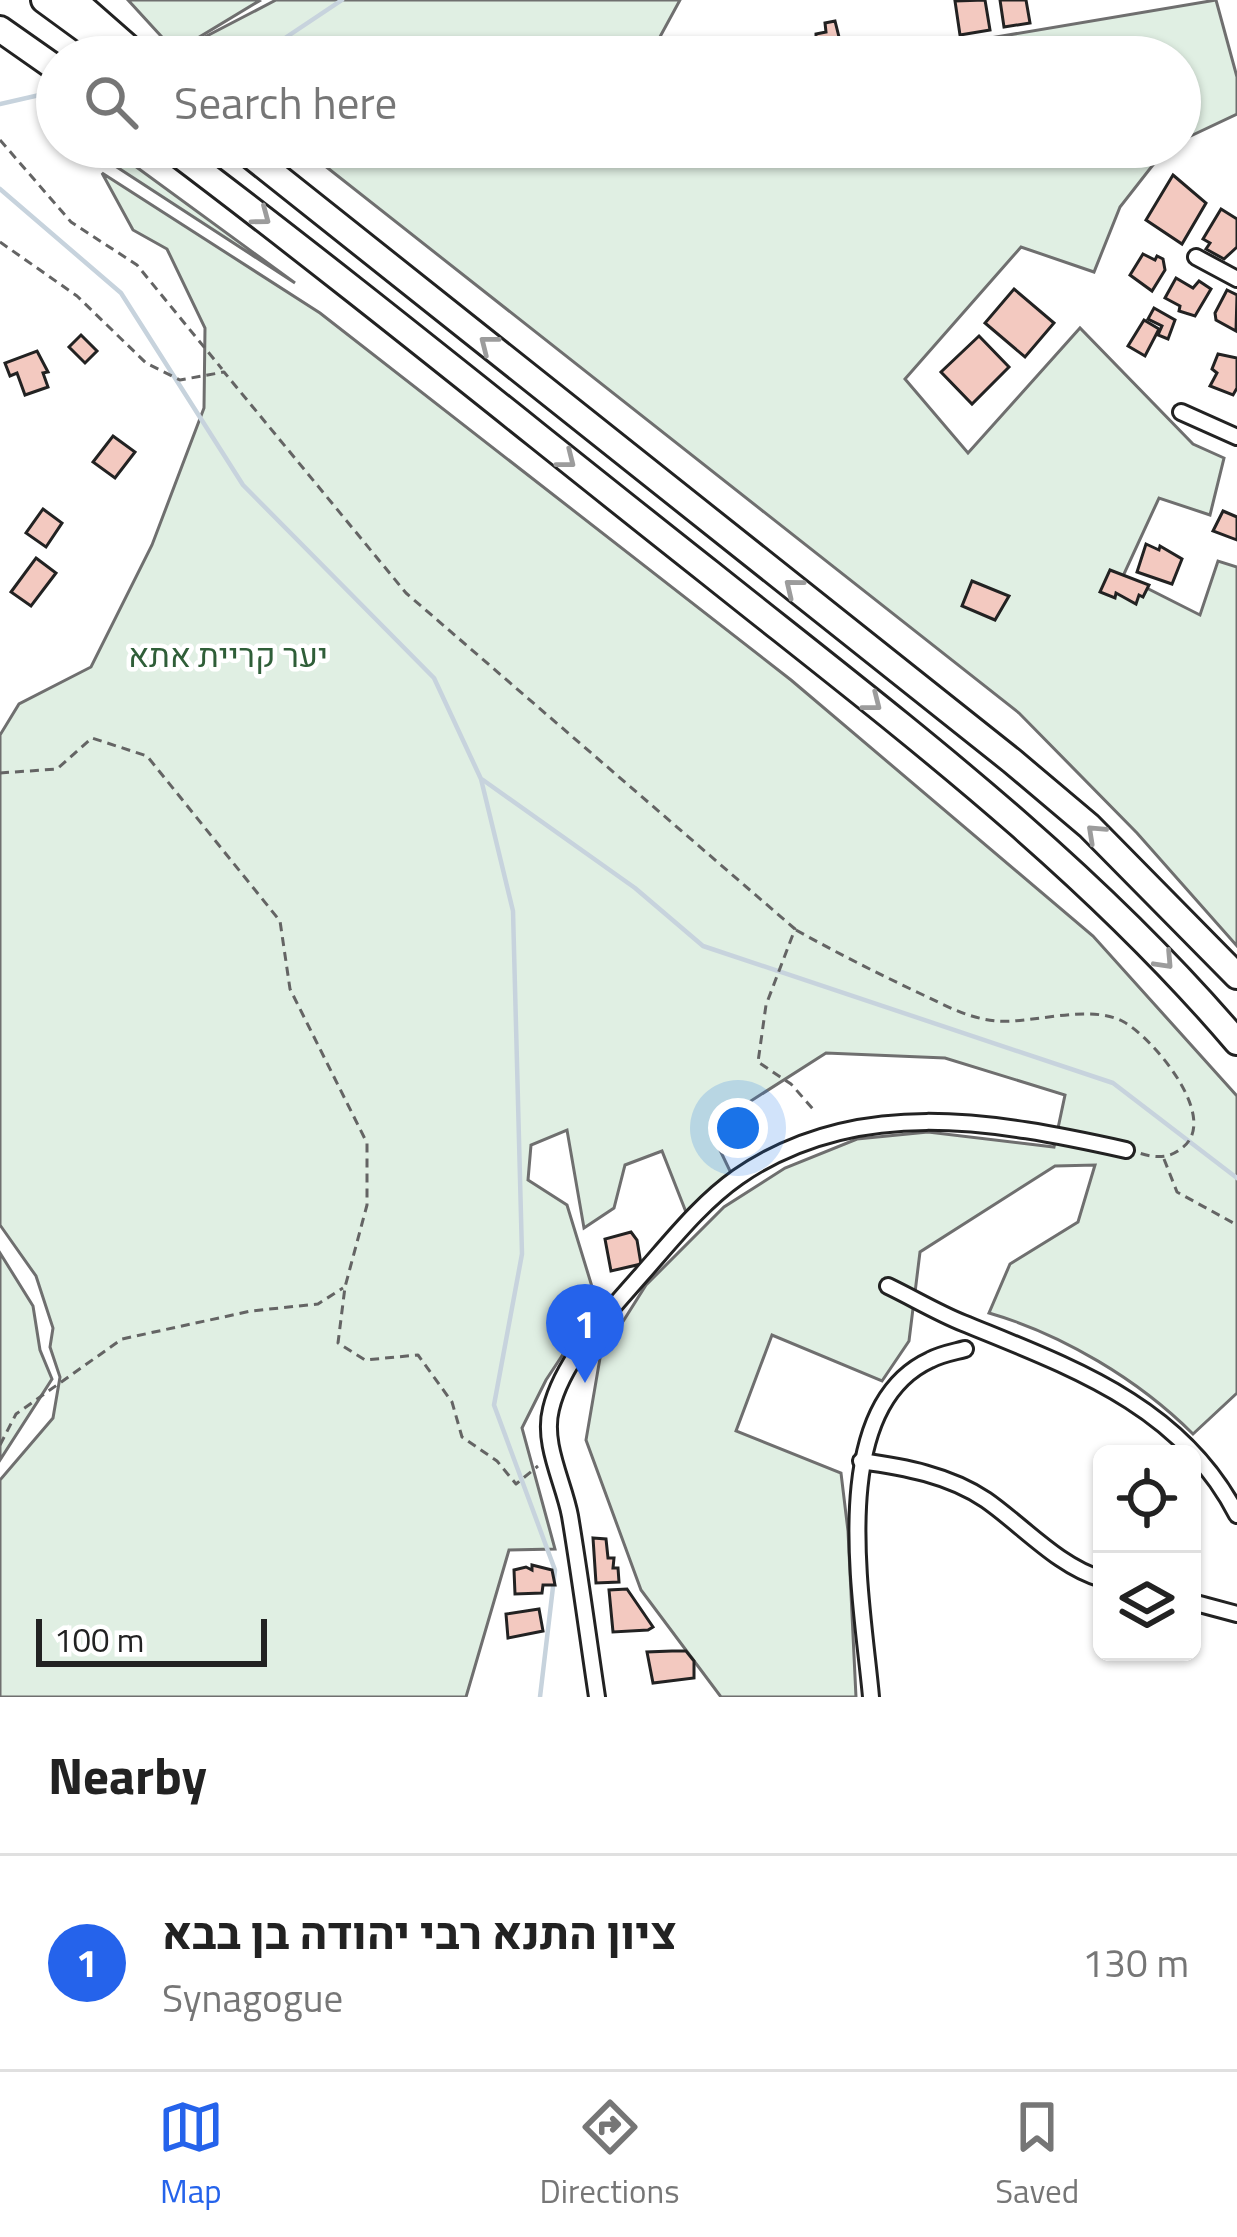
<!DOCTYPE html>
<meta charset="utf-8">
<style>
:root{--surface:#fff;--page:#f6f6f6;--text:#222;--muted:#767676;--line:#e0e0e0;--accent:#2563eb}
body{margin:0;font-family:"Titillium Web",Heebo,sans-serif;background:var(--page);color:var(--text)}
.controls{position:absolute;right:36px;bottom:36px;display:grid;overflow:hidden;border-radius:18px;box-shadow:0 3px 9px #0004}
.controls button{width:108px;height:108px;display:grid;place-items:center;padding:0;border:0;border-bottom:3px solid var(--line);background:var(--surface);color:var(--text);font:60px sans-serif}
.scale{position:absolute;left:36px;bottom:30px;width:231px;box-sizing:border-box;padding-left:12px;border:6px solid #222;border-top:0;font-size:33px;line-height:42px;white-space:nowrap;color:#222;-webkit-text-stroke:9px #fff;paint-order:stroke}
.you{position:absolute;left:738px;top:1128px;width:42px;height:42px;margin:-30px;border:9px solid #fff;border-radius:50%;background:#1a73e8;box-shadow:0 0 0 18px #1a73e833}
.badge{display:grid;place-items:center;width:78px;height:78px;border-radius:50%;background:var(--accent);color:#fff;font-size:39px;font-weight:700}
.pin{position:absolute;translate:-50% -99px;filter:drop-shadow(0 3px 6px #0008)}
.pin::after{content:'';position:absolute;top:63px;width:42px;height:36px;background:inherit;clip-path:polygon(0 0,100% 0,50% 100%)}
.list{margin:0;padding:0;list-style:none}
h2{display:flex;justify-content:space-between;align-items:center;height:156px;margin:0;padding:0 48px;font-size:51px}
h2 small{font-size:39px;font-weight:400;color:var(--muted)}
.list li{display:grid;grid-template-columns:78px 1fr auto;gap:36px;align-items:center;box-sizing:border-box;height:216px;padding:0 48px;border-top:3px solid var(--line)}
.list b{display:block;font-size:45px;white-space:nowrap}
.list p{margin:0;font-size:39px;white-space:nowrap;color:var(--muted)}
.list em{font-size:39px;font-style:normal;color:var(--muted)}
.icon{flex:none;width:66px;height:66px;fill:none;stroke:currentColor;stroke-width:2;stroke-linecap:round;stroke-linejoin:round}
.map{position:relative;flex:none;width:1237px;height:1697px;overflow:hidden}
.search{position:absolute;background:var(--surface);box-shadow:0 3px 9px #0004;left:36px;right:36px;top:36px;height:132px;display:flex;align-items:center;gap:30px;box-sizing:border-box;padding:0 42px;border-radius:66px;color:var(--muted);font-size:45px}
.sheet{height:372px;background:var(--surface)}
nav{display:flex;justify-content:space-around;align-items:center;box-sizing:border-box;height:168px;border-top:3px solid var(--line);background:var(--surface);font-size:33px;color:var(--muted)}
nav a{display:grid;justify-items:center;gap:6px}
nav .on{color:var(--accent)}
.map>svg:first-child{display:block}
</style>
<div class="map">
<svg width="1237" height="1697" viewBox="0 0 1237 1697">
<rect width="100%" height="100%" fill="#fff"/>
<g fill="#e0efe3" stroke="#6f6f6f" stroke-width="3">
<polygon points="128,0 257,0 259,1 191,42 172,48"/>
<polygon points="276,0 680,0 649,57 186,57 178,51"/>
<polygon points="1216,0 1237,77 1237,114 1180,141 1180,57 903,57 943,46"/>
<polygon points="86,147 109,147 295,283"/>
<polygon points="301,147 1167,147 1120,207 1094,272 1021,247 905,379 968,453 1080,328 1193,444 1224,458 1210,515 1159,498 1123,576 1200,615 1218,561 1237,567 1237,946 1137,833 1019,713"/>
<path d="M102 173 320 313 791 680 1093 936 1237 1096V1393L1193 1434C1139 1380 1062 1334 989 1313L1010 1264 1078 1222 1095 1165 1055 1166 920 1252 909 1341 882 1381 772 1335 736 1431 841 1473 848 1531 856 1697H721L641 1590 586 1440 600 1358 646 1285 724 1207 785 1168 857 1139 928 1132 1054 1147 1065 1095 945 1058 826 1053 743 1106 718 1146 732 1175 686 1212 662 1151 625 1165 614 1208 584 1228 567 1130 531 1145 528 1180 567 1205 597 1303 546 1380 522 1428 555 1549 509 1550 466 1697H0V1480L53 1418 60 1377 50 1347 53 1328 36 1276 0 1225V735L19 704 91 667 152 545 204 408 205 328 167 249 133 230Z"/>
<polygon points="0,1253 33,1306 40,1350 52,1379 0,1460"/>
</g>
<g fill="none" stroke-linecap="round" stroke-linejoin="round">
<g stroke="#c7d3dd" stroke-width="4.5">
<polyline points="208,57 282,40 342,0"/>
<polyline points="0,104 57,91"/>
<polyline points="0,189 121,293 243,485 434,678 481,779 513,911 522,1254 494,1405 555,1570 540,1697"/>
<polyline points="483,780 635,888 703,946 1113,1083 1237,1178"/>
</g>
</g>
<g fill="#f3c9c0" stroke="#222" stroke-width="3">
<polygon points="985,0 990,30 960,35 955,1"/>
<polygon points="1000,0 1026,0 1030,23 1004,27"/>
<polygon points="835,21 844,57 816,57 816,34 826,32 825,23"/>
<polygon points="1173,175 1206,203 1182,244 1146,220"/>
<polygon points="1221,209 1237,219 1237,247 1224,259 1206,249 1210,243 1203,239"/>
<polygon points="1143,254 1155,260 1157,256 1163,259 1165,270 1152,291 1130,275"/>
<polygon points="1176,278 1193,288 1199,281 1211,289 1195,316 1179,311 1180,306 1165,298"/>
<polygon points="1014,289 1054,323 1025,357 985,323"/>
<polygon points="1227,290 1237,295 1236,331 1216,320 1215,313"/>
<polygon points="1154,308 1175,320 1168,339 1158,335 1162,326 1148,319"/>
<polygon points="1144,320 1159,329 1145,356 1128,346"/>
<polygon points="81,335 97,351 85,363 69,347"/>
<polygon points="979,336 1009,367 972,404 941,372"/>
<polygon points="37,351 48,372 43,373 48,387 25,395 17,373 10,376 5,363"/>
<polygon points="1218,354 1237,358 1237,388 1233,395 1210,386 1217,373 1212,369"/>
<polygon points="113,436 135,452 115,478 93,462"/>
<polygon points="43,509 62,523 46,547 26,533"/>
<polygon points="1223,511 1237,517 1237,540 1213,531"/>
<polygon points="1146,544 1159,550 1160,546 1182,559 1172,584 1137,572"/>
<polygon points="36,558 56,573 31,606 11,592"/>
<polygon points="1110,570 1149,585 1143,597 1139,595 1136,604 1116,593 1115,598 1100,592"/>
<polygon points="972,581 1009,596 995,620 962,606"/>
<polygon points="631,1232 637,1240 641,1264 611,1271 605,1239"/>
<polygon points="593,1538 606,1539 608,1558 614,1558 613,1568 618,1568 619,1582 596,1583"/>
<polygon points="532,1565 552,1570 555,1585 543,1585 542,1593 515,1594 514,1570 526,1567 532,1570"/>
<polygon points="627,1589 653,1627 648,1630 613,1632 609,1590"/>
<polygon points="539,1609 543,1631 508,1638 506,1614"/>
<polygon points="672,1651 686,1651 694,1661 694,1678 653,1683 647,1652"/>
</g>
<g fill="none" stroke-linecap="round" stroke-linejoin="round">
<defs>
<g id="minor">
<polyline points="1196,257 1237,279"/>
<polyline points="1181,412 1237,437"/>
<path d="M888 1286C913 1298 938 1313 963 1323 1070 1367 1181 1405 1237 1515"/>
<path d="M861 1461C904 1467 949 1475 986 1500 1022 1525 1059 1567 1102 1579"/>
<polyline points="1192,1602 1237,1614"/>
<path d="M597 1697C588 1637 580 1576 570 1516 564 1483 542 1444 551 1409 563 1359 609 1312 642 1274 672 1240 701 1203 738 1177 856 1095 995 1121 1126 1150"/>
<path d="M871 1697C863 1605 824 1409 930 1360 941 1354 954 1352 965 1349"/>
</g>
<g id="trunk">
<polyline points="44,0 122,57"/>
<polyline points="0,29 57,69"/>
<path d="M169 147C352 285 530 431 710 573 894 720 1083 861 1237 1042"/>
<polyline points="240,147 1012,761 1089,826 1237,976"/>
</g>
<g id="motorway">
<polyline points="74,0 139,57"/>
<polyline points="241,147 242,149"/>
</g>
</defs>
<use href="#minor" stroke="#222" stroke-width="20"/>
<use href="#trunk" stroke="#222" stroke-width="30"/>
<use href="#motorway" stroke="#222" stroke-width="30"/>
<g stroke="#646464" stroke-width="3" stroke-dasharray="9 6" stroke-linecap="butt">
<polyline points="0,140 71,222 137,265 222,369"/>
<polyline points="0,242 77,296 146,363 180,380 224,372 406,593 795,929 766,1005 758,1062 791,1084 813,1109"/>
<polyline points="0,773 57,769 92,738 147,756 280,921 290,989 367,1143 367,1205 345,1287 338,1343 365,1360 418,1355 452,1402 462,1437 497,1461 516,1484 538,1466"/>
<path d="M796 930C837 953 877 973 919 993 945 1005 967 1018 996 1021 1033 1024 1090 1003 1124 1022 1154 1039 1221 1119 1182 1148 1169 1159 1155 1158 1139 1153"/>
<polyline points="1164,1159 1177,1192 1237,1225"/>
<polyline points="0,1445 16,1414 122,1339 251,1311 318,1304 343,1288"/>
</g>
<use href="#minor" stroke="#fff" stroke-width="14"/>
<use href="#trunk" stroke="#fff" stroke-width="24"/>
<use href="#motorway" stroke="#fff" stroke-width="24"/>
</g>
<defs><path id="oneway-chevron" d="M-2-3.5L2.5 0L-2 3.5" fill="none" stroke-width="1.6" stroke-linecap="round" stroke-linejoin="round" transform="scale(3)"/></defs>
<g stroke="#9c9c9c">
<use href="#oneway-chevron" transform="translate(262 217) rotate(37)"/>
<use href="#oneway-chevron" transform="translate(488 344) rotate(-142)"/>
<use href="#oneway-chevron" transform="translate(567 460) rotate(38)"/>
<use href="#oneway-chevron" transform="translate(793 587) rotate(-141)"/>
<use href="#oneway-chevron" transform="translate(873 703) rotate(38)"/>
<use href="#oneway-chevron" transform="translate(1095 833) rotate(-137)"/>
<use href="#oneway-chevron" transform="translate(1165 961) rotate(47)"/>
</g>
<g text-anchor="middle" stroke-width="9" stroke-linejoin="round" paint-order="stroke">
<g font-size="33" fill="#2f5e38" stroke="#fff">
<text x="228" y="667">יער קריית אתא</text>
</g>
</g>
</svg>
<div class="controls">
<button><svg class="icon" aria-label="locate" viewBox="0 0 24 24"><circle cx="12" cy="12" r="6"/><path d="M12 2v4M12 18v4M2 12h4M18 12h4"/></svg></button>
<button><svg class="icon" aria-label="layers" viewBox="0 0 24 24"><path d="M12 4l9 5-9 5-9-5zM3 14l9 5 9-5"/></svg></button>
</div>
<div class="scale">100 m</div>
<div class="you"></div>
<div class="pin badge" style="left:585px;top:1383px">1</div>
<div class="search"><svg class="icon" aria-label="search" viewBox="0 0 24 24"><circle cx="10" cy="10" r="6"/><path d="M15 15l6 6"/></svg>Search here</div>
</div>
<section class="sheet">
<h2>Nearby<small></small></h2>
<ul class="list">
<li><span class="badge">1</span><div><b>ציון התנא רבי יהודה בן בבא</b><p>Synagogue</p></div><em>130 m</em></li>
</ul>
</section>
<nav>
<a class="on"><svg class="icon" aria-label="map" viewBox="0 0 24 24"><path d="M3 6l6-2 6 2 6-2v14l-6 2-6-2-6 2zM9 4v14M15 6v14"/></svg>Map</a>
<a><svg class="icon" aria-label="directions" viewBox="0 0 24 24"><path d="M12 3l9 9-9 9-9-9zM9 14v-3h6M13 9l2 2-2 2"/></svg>Directions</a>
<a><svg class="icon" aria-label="saved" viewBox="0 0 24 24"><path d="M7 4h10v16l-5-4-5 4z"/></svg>Saved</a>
</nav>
